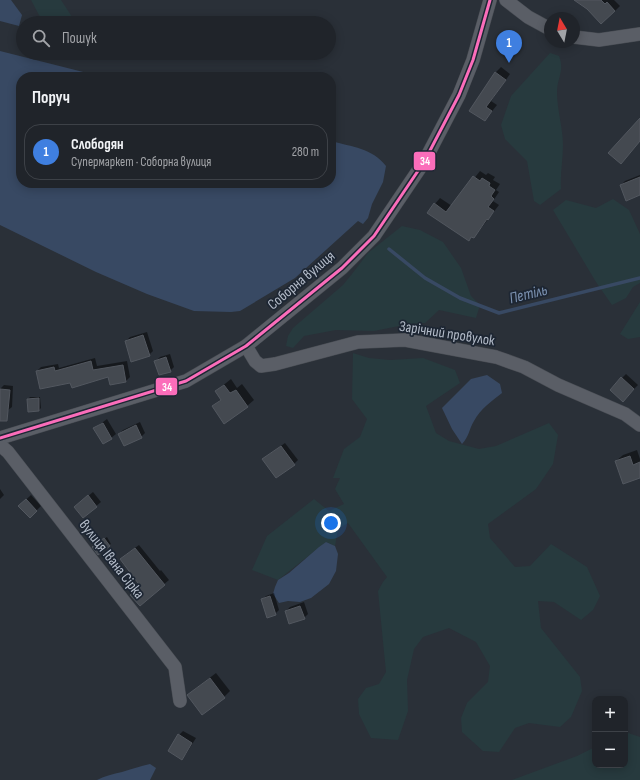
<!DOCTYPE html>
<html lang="uk">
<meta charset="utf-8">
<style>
:root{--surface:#20242a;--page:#2d3036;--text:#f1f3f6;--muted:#a2a4a8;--line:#3d4147;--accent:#848b96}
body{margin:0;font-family:"Sofia Sans Condensed",sans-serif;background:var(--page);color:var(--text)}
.controls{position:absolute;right:12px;bottom:12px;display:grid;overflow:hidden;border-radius:8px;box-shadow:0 2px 10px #0003}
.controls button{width:36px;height:36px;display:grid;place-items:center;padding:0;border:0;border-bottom:1px solid var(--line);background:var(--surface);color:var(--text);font:20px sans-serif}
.compass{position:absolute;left:544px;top:12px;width:36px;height:36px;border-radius:50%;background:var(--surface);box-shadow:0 2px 10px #0003;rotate:350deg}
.you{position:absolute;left:331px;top:523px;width:14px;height:14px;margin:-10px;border:3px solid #fff;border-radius:50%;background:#1a73e8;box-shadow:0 0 0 6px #1a73e833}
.badge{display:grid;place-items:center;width:26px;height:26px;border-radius:50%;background:var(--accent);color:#fff;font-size:13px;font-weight:700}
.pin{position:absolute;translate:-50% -33px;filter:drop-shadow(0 1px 2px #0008)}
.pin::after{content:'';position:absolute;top:21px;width:14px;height:12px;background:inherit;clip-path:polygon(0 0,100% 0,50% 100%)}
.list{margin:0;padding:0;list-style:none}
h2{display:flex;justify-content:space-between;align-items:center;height:52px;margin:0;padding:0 16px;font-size:17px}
h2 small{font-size:13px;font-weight:400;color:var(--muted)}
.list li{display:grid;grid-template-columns:26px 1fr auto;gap:12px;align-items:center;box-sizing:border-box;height:56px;margin:0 8px 8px;padding:0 8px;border:1px solid var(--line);border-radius:16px}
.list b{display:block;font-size:15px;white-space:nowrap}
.list p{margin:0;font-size:13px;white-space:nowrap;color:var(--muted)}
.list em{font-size:13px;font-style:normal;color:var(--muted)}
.icon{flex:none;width:22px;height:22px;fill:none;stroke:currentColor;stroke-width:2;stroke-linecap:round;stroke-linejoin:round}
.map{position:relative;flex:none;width:640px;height:780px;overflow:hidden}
.search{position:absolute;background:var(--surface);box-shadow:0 2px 10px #0003;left:16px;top:16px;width:320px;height:44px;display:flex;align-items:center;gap:10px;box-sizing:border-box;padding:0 14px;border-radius:22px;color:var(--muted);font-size:15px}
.panel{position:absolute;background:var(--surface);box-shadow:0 2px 10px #0003;left:16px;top:72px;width:320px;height:116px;border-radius:16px}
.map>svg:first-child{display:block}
</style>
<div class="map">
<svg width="640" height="780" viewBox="0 0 640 780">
<rect width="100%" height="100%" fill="#2a3038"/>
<g fill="#273a3e">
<polygon points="31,0 61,0 76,23 46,23 39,15"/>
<path d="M550 53 559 56C565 71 557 78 557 92 557 110 563 128 563 145 563 160 560 174 561 189L540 205 534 201 527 161 505 139 501 125 511 96Z"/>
<polygon points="613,199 629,210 640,234 640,283 633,287 626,298 612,305 596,282 553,210 566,200 596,208"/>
<polygon points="402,226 420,230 443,242 461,268 471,296 480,305 476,318 439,310 425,323 409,324 374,331 336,330 304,336 293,348 286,346 288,336 293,328 343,285 352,274 368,253"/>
<polygon points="640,302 640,337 628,339 620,334"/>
<polygon points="353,353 369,358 390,360 423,358 455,370 460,383 426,406 436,433 449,441 479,449 496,446 549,423 558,435 553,464 536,489 488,524 490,538 515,567 530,566 551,544 587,567 600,596 593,610 581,620 554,602 538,601 541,628 580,677 582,691 571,717 560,727 529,723 515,728 499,752 483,751 462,732 461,718 467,703 488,682 490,666 476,642 449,628 423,637 414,649 407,680 408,711 398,740 371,738 359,714 358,699 366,688 379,684 386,672 378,591 383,582 387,577 348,523 338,529 335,546 326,542 278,580 252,570 267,536 314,499 329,511 344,504 335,489 340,478 333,478 344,449 360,437 367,419 352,399"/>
<polygon points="625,732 640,737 640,780 512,780 577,756 595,747 595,765 625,765"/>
</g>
<g fill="#384963">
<polygon points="0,0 11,0 22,15 19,26 0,21"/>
<path d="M0 51 103 77H21V183H331V141C352 147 372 148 386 166L383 182 372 204 368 218 363 224 358 221 295 278 240 311 231 312 194 311 147 294 96 272 0 225Z"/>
<path d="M487 375 500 384 502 393C492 401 480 409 474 421 469 429 469 437 462 444L452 429 442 408 471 379Z"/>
<polygon points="326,542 335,546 338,554 336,571 329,584 311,598 300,602 288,601 279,603 273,594 275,587 278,580 289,573 319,547"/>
<path d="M150 764 156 768 150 780H97C105 776 113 774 122 772 132 769 140 766 150 764Z"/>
</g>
<g fill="#0007">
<polygon points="576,0 614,0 620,6 615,11 588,8"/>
<polygon points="501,67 510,74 491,101 497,105 485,120 471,110 495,73"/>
<polygon points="480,171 486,175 488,173 495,177 493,180 500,184 496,190 499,192 493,201 499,205 479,231 474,237 472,236 469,240 428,212 440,198 452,206"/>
<polygon points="640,175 640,194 621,185 625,181"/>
<polygon points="147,332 153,351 149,355 126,341 130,337"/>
<polygon points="170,354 174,367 170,371 156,361 160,357"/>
<polygon points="95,358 97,366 127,361 130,377 126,381 109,376 71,382 37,371 41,367 58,364 59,368"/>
<polygon points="626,374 638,385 623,400 611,389"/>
<polygon points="231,379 237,388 242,384 254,400 247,406 213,406 222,398 216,391"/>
<polygon points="4,385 13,386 12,407 7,411 0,410 0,389"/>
<polygon points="30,397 40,397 41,408 39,410 29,411 28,399"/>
<polygon points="107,419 116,434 111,438 95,428"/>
<polygon points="140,422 145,433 141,437 119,434 123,430"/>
<polygon points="285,443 298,460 294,464 268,455"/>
<polygon points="637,450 640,459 640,477 616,461 623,455"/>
<polygon points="0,489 4,495 0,499"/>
<polygon points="93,492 101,502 83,517 75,507"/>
<polygon points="31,495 41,506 30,517 19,506"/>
<polygon points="107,537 111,544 109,545 95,545"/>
<polygon points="139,545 160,571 161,570 169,580 140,604 136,591 142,586 125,555"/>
<polygon points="274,593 279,610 275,614 262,600 266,596"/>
<polygon points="304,602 308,614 304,618 286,611 290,607"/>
<polygon points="216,673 230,691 224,697 195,689"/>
<polygon points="183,731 196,738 186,754 182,758 179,735"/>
</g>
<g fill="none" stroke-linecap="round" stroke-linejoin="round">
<polyline stroke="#384963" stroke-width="3.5" points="389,249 425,278 460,298 499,313 640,278"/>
</g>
<g fill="#444950" stroke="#52575f">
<polygon points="574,0 601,0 605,4 607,2 615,11 601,24 587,9"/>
<polygon points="495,72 506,80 486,107 492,111 485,121 469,111"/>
<polygon points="640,118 640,141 621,164 608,153"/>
<polygon points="473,176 480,181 482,178 490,183 489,186 495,190 491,196 494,199 488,207 494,211 488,220 487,219 474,238 471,237 469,241 427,213 434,203 446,212"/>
<polygon points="640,177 640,195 626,201 620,185"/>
<polygon points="143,335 150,356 131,362 125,341"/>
<polygon points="166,357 171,372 159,375 154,361"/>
<polygon points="91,361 93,370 123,365 126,382 110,385 108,377 72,388 70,383 40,389 36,371 54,367 55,371"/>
<polygon points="621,377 634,389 623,402 610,390"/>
<polygon points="224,385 230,393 236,390 248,407 224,424 212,406 221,400 215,391"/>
<polygon points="0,389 10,390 7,421 0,421"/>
<polygon points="39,398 39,411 28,412 27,399"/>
<polygon points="103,423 112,439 103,444 93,428"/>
<polygon points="136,425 142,438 124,446 118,434"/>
<polygon points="281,446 295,465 276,478 262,459"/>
<polygon points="630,456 633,465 640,462 640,478 623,484 615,461"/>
<polygon points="88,495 97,507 83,518 74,507"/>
<polygon points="26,499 37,511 30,518 18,506"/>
<polygon points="104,538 110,546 98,555 92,547"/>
<polygon points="135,548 156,574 165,585 140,606 130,595 141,587 120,559"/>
<polygon points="270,596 276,615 267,618 261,599"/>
<polygon points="300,606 305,619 289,624 285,611"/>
<polygon points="210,678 225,698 202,715 187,695"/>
<polygon points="178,734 192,743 182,760 168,751"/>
</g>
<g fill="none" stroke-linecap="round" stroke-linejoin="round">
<defs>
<g id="minor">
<polyline points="506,0 528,17 550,29"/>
<polyline points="574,37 599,40 640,34"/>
<polyline points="246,346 255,361 261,366 275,364 358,342 405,340 496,357 524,367 558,385 625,414 640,425"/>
<polyline points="0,438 186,381 246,346 342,268 374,236 424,162 459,95 473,60 490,0"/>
<polyline points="0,445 8,452 175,667 180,701"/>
</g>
</defs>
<use href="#minor" stroke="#484c53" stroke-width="14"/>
<use href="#minor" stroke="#5a5e66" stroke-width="13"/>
<defs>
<polyline id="bus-1" points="0,438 186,381 246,346 342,268 374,236 424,162 459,95 473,60 490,0"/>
</defs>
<use href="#bus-1" stroke="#1d2633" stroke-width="6"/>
<use href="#bus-1" stroke="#fb6dba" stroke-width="3"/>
</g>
<g text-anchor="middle" stroke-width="3.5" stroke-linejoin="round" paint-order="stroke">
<g font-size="15" fill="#b4bcc9" stroke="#1d2633">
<text transform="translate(301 280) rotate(-40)" y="5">Соборна вулиця</text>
<text transform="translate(447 333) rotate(9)" y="5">Зарічний провулок</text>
<text transform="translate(112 559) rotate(52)" y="5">вулиця Івана Сірка</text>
</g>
<g font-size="16" font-style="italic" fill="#7c92b1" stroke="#1d2633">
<text transform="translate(528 293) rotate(-14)" y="6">Петіль</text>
</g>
</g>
<g stroke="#1d2633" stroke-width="1.5">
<rect x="413" y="151" width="23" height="20" rx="4" fill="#fb6dba"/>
<rect x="155" y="377" width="23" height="19" rx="4" fill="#fb6dba"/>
</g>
<g font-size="11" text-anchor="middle" font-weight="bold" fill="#fff">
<text x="425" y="165">34</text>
<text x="167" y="391">34</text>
</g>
</svg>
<div class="controls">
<button>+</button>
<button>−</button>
</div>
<svg class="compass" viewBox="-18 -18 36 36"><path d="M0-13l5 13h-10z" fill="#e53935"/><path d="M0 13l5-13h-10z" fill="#a2a4a8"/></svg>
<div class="you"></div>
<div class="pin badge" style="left:509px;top:63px;background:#3f7fe0">1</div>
<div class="search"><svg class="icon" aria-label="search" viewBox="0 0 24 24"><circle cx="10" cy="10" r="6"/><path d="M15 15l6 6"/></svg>Пошук</div>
<section class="panel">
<h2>Поруч<small></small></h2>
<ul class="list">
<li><span class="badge" style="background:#3f7fe0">1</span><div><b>Слободян</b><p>Супермаркет · Соборна вулиця</p></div><em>280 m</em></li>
</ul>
</section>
</div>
